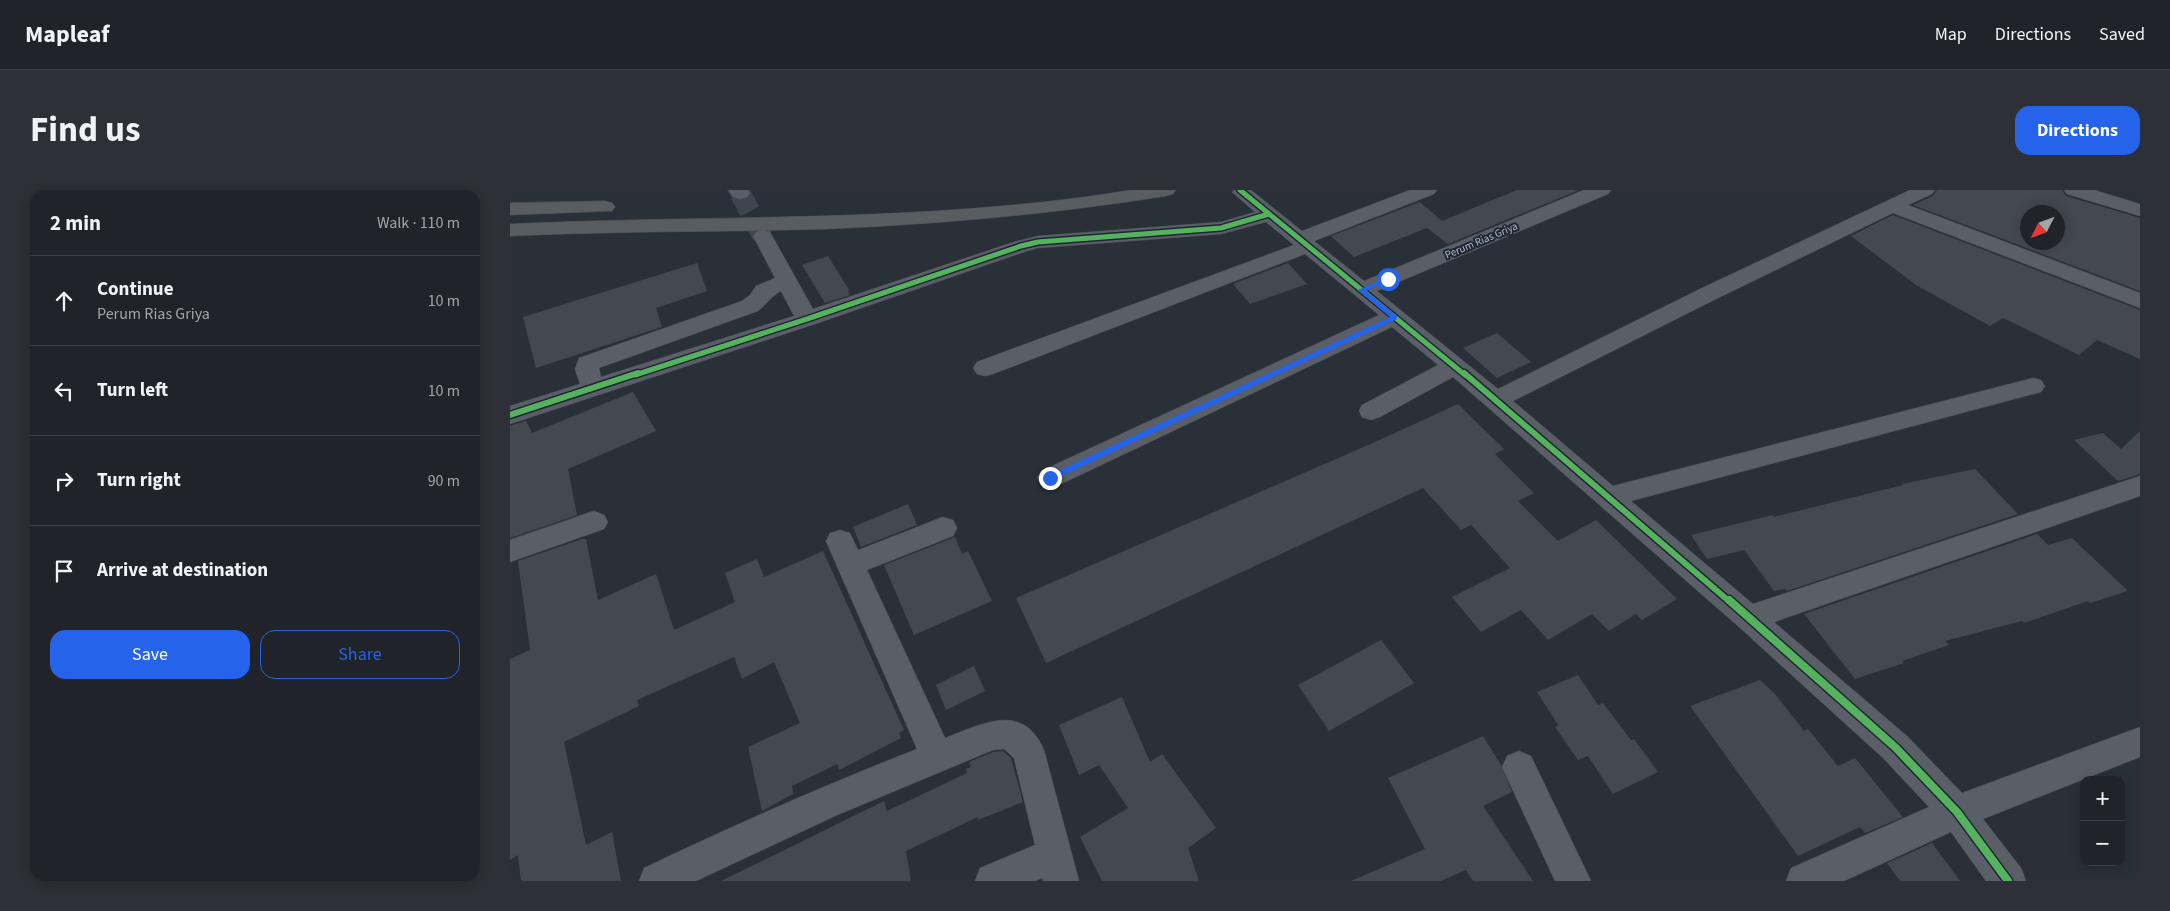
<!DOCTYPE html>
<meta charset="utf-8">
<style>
:root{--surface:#20242a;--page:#2d3036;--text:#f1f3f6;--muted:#a2a4a8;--line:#3d4147;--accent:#2563eb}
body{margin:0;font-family:"Source Sans 3",sans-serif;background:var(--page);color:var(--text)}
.controls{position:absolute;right:15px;bottom:15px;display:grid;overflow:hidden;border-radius:10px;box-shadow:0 2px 12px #0003}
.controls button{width:45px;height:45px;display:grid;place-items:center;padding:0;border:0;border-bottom:1px solid var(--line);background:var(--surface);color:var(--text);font:25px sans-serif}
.compass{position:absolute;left:1510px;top:15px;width:45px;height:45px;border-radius:50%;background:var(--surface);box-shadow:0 2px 12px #0003;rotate:228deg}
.stop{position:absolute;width:15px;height:15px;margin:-11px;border:4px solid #2563eb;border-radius:50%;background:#fff}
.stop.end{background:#2563eb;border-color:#fff;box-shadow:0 1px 5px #0008}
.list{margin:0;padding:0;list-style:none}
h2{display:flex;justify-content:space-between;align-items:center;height:65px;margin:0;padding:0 20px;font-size:21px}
h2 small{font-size:16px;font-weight:400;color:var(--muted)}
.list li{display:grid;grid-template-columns:32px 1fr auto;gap:15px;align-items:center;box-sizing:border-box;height:90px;padding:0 20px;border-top:1px solid var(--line)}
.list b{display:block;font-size:19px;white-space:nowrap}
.list p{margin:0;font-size:16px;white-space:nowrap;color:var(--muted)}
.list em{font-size:16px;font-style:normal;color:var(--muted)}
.actions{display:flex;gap:10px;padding:15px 20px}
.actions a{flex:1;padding:11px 0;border:1px solid var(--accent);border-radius:15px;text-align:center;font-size:18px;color:var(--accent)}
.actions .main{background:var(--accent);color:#fff}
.icon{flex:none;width:28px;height:28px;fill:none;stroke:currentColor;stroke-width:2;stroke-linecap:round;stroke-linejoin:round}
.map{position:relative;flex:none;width:1630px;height:691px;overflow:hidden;border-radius:15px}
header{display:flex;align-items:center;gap:30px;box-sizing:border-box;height:70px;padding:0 25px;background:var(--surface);border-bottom:1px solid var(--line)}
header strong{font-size:24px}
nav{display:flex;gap:28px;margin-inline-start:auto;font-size:18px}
.intro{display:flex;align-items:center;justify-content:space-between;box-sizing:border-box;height:120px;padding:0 30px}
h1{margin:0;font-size:35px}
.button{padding:12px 22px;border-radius:15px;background:var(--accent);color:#fff;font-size:18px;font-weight:700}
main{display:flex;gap:30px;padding:0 30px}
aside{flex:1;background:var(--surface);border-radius:15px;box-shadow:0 2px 12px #0003}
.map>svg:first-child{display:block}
</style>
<header>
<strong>Mapleaf</strong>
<nav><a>Map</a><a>Directions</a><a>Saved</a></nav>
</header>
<div class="intro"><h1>Find us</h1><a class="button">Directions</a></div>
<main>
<aside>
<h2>2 min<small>Walk · 110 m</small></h2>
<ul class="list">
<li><svg class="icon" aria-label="ahead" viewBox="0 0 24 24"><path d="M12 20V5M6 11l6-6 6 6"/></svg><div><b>Continue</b><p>Perum Rias Griya</p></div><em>10 m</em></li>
<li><svg class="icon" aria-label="left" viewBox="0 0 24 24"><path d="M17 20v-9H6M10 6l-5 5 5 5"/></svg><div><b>Turn left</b></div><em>10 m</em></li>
<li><svg class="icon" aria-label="right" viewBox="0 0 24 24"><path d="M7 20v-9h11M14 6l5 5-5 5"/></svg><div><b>Turn right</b></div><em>90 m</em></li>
<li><svg class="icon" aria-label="arrive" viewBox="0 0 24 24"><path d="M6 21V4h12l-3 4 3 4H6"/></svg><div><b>Arrive at destination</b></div></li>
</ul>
<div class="actions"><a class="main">Save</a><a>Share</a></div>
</aside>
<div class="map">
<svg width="1630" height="691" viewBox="0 0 1630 691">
<rect width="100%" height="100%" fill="#2a3038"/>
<g fill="#444950" fill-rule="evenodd">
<polygon points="1007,0 1069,0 938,54 917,38 844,67 821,46 910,12 932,31"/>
<path d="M1427 0H1552L1556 6 1630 28V101L1403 15 1423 6ZM1518 22H1548V52H1518Z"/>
<polygon points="1383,25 1630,120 1630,169 1587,150 1569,165 1493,128 1480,136 1406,95 1341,46"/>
<polygon points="318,66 339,100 338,101 340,105 315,113 292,75"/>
<polygon points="187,73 197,101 146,118 152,137 26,178 13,127"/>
<polygon points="778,73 797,94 740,114 723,94"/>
<polygon points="987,143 1021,172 987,188 953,158"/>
<polygon points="123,202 146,241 58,279 67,325 0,348 0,236 16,231 22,243"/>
<polygon points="948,214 994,259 985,264 1024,303 1008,311 1048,351 1086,330 1167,409 1132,430 1126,424 1099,441 1082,424 1038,450 1011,420 971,442 942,407 1000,378 961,335 951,340 913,298 536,473 506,408 865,252"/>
<polygon points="1630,241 1630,284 1608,291 1564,250 1593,243 1611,259"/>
<polygon points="1465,279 1508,324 1277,401 1275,399 1264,401 1234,360 1197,369 1181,345 1263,325 1264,327 1393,295 1392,294"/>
<polygon points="398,314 407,335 351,357 343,337"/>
<polygon points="1527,344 1538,355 1562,348 1618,401 1580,413 1578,411 1514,433 1512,431 1435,451 1439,455 1392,471 1394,473 1345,489 1294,424"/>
<polygon points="445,347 452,364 458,361 482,411 404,445 374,375"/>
<polygon points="72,349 76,349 88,410 146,384 164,440 225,412 215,383 247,369 254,387 313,361 394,540 389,543 391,548 329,580 327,574 282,596 283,604 252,621 238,557 290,533 264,472 232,489 224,467 127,510 129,516 54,552 76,655 102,642 111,691 11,691 8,665 0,670 0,469 20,460 8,371"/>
<polygon points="871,450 904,493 819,541 788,495"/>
<polygon points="464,476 475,501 436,520 426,495"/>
<polygon points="1068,485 1088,515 1093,513 1121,550 1124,549 1148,582 1103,604 1078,566 1068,570 1045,537 1048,535 1027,502"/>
<polygon points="1250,490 1265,504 1294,541 1298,539 1328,576 1345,568 1393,627 1355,643 1350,637 1288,666 1180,516"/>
<polygon points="612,507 640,572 652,564 706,638 678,658 689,691 592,691 570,647 618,618 589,575 569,585 549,535"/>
<polygon points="973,546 991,575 1002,602 973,616 1023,691 963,691 956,680 931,691 841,691 915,659 878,588"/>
<polygon points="493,561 501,568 513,612 468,630 468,627 396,661 401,691 211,691 374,611 377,621 457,583 456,579 461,577 459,572 483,562"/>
<polygon points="1422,653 1450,691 1390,691 1377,673"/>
</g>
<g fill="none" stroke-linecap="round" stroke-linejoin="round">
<polyline stroke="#3f454e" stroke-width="21" stroke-dasharray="21 11" stroke-linecap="butt" points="230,3 253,46"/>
<defs>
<g id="minor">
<polygon points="218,0 238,0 240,3 237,7 230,9 223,7"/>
<path d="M724 0H741L792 41 900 0H927L924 4 804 51 854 91 1074 0H1101L1098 4 867 101 988 199 1190 99 1400 0H1425L1422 4 1398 15 1630 103V118L1383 23 1206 109 1003 211 1103 296 1523 188 1531 190 1535 196 1531 202 1121 311 1243 414 1630 286V306L1264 432 1397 546 1452 603 1630 537V567L1473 629 1511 678 1516 691H1476L1441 642 1334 691H1276L1281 678 1419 617 1373 568 1229 437 943 187 870 227 861 230 852 227 849 221 852 215 928 175 882 137 549 295 540 298 531 295 527 288 531 281 869 125 795 64 483 184 475 186 467 184 463 178 467 172 784 55 756 32 711 44 528 58 517 61 305 134 0 234V216L70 194 65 179 69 168 232 111 240 105 246 96 265 88 243 46 246 42 253 40 260 42 303 119 504 52 528 46 711 32 745 22 722 2ZM271 101 284 126 91 187 89 178 248 121C257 114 261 106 271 101Z"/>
<polygon points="1554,0 1584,0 1630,14 1630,26 1557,4"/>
<polygon points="84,321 94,325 98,332 94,339 0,372 0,350"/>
<path d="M433 327 443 330 447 338 443 346 357 380 435 548C472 534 513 511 534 560L569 691H533L532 688 525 691H465L470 678 525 655 504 568 494 559 483 560 325 626 186 691H129L134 678C224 635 315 595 407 559L316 351 320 343 330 340 340 343 348 360Z"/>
<polygon points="1009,561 1021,566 1081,691 1045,691 992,577 997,566"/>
</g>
<g id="highway">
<path d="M621 0H666L663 4 656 6C544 24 431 34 318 39 212 42 106 41 0 46V34C207 24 415 34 621 0Z"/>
<polygon points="95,11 102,13 105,17 102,21 0,25 0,13"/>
</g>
</defs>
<use href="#minor" stroke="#484c53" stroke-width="1"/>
<use href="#highway" stroke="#474c53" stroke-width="1"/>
<use href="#minor" fill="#5a5e66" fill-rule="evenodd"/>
<use href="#highway" fill="#5a5d60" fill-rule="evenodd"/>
<defs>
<g id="cycleway-far2">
<polyline points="730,0 955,185"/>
<polyline points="125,185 297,129 511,56 528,52 711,38 759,24"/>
</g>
<g id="cycleway-far1">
<polyline points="954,183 1220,412"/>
<polyline points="0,225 128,183"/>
</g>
<polyline id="cycleway" points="1219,410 1385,557 1447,622 1498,691"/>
</defs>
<use href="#cycleway-far2" stroke="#1d2633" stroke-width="8"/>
<use href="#cycleway-far1" stroke="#1d2633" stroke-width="9"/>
<use href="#cycleway" stroke="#1d2633" stroke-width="11"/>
<use href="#cycleway-far2" stroke="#56b35d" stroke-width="5"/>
<use href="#cycleway-far1" stroke="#56b35d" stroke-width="6"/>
<use href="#cycleway" stroke="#56b35d" stroke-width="8"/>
</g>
<polygon fill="#2563eb" points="876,88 882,89 856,101 887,126 887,129 543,290 537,290 537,286 880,127 848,100"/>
<g text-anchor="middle" stroke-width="4" stroke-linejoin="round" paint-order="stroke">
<g font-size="11" fill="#b4bcc9" stroke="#1d2633">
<text transform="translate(971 50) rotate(-23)" y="4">Perum Rias Griya</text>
</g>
</g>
</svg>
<div class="controls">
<button>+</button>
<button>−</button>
</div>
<svg class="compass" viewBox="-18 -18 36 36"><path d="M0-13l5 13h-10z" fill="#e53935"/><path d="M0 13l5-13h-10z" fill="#a2a4a8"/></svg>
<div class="stop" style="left:878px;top:89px"></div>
<div class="stop end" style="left:540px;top:288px"></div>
</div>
</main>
